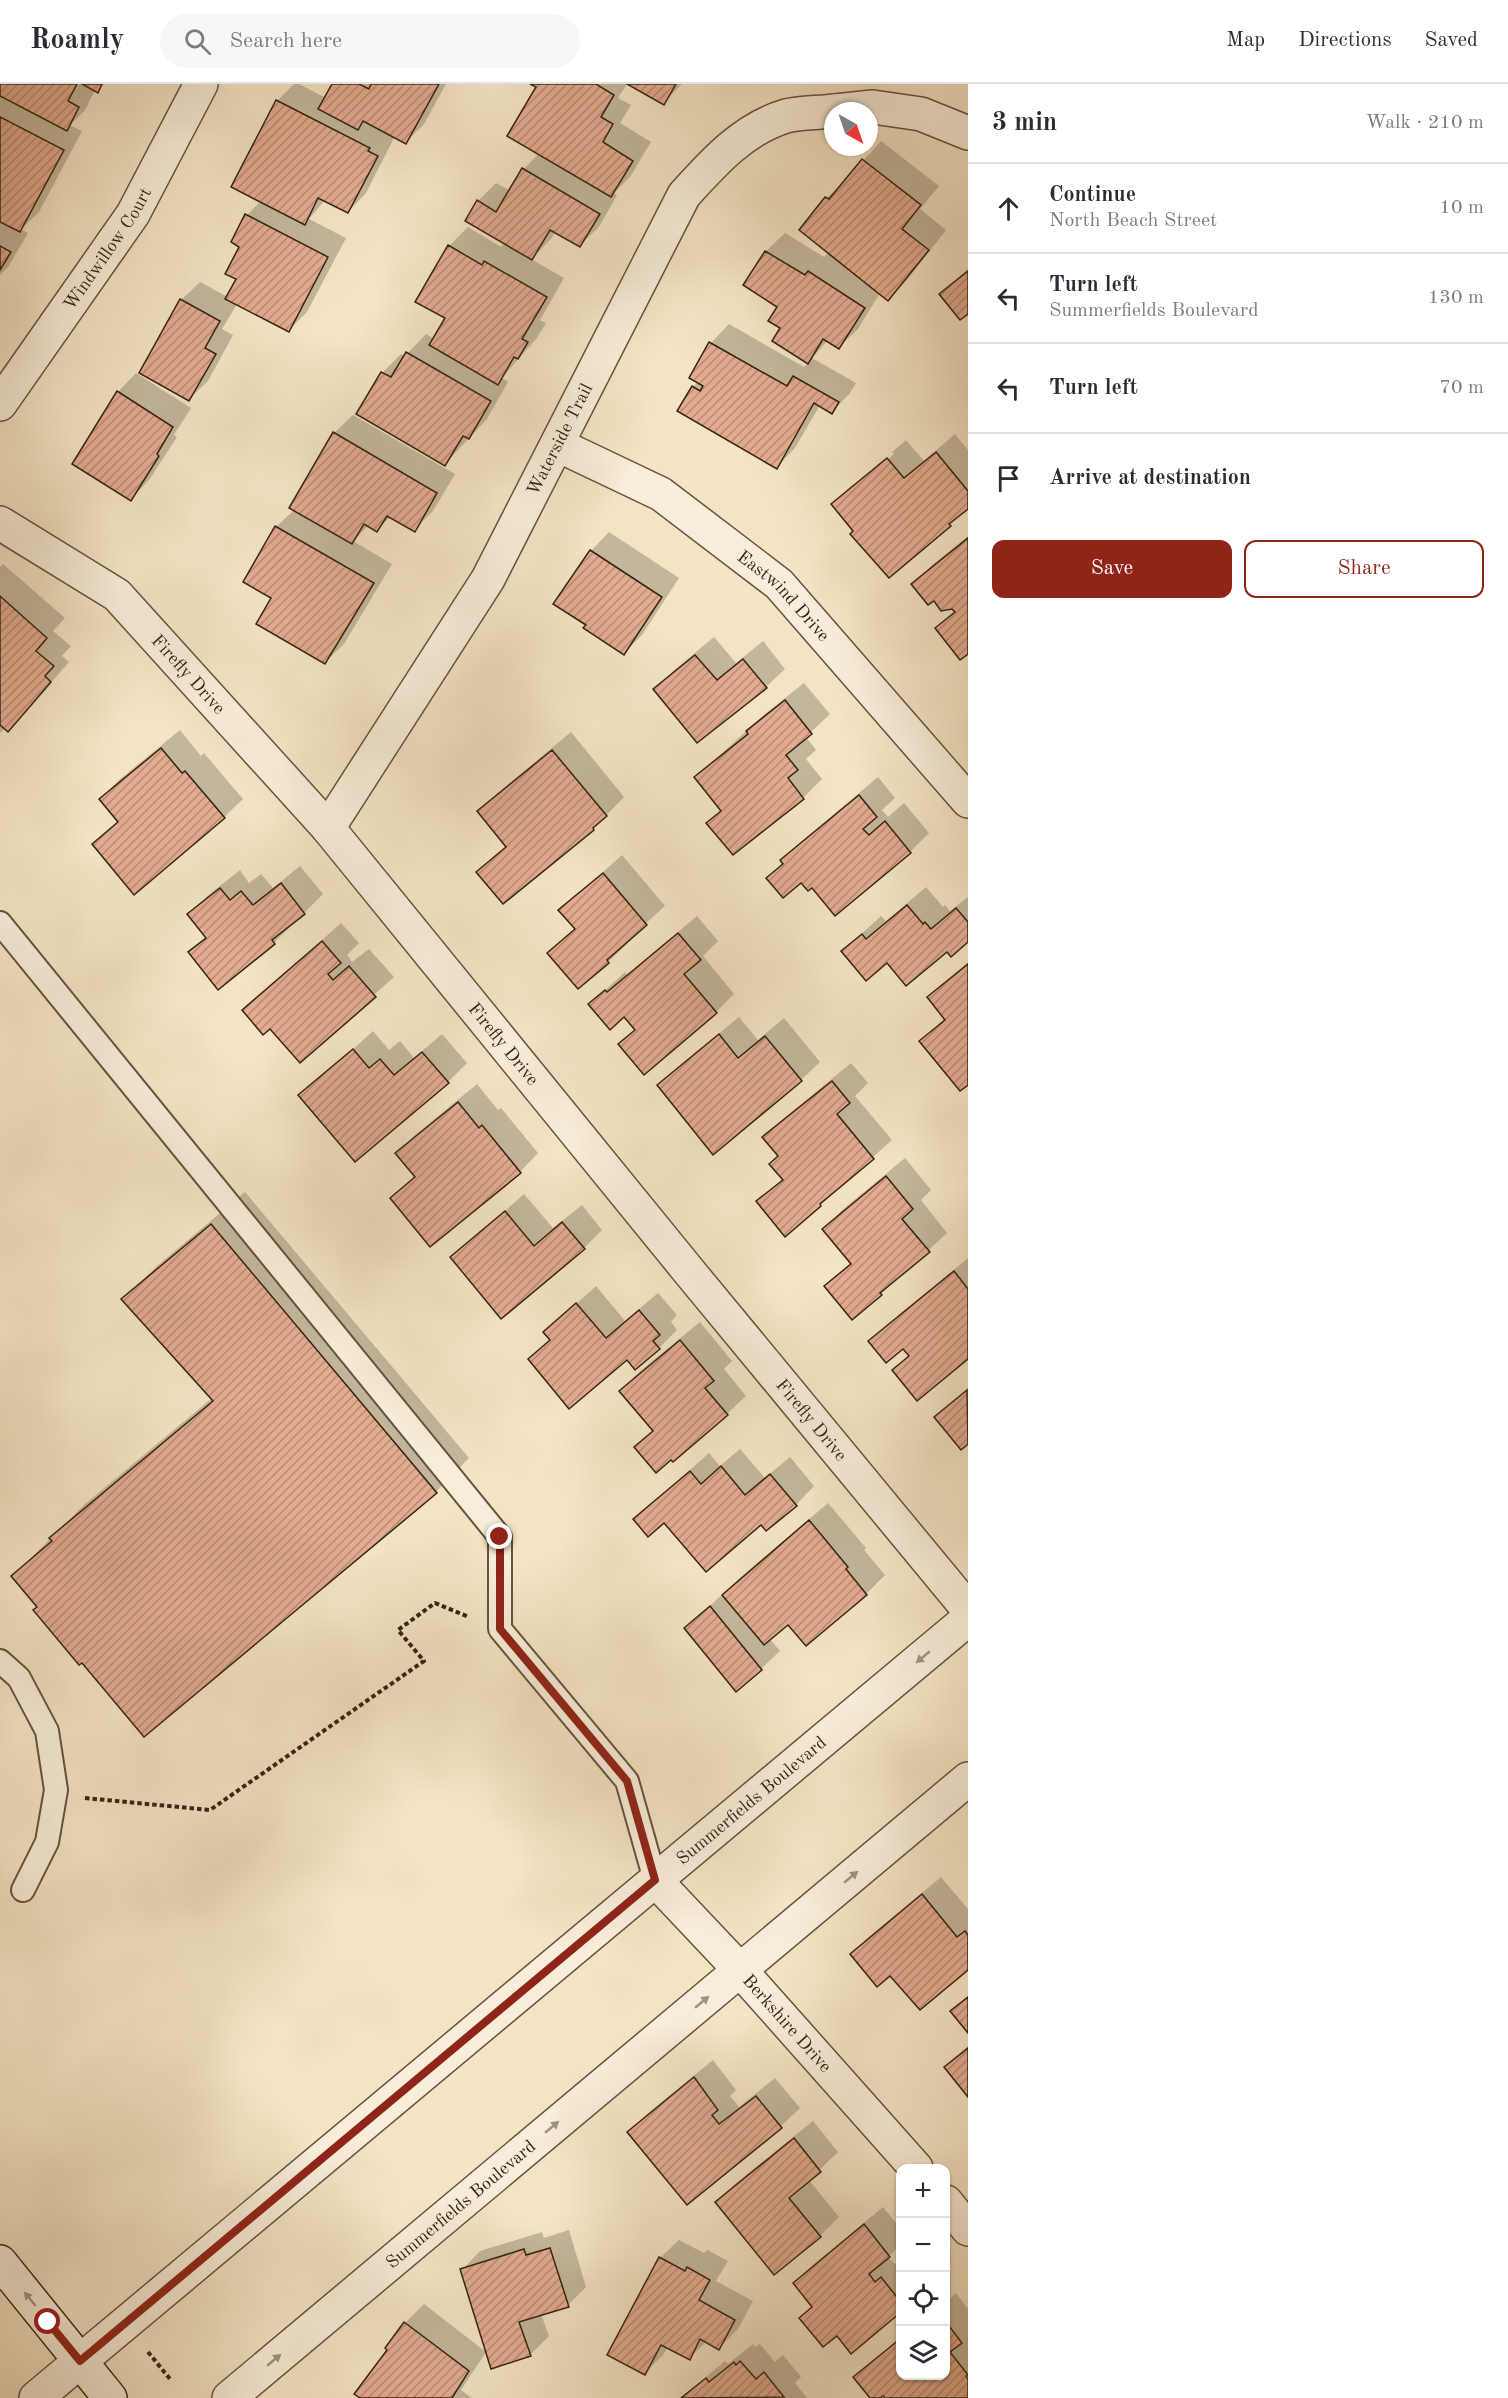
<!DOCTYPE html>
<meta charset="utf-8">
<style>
:root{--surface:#fff;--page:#f7f7f7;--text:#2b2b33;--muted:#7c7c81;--line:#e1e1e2;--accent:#8f2418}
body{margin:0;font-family:"Old Standard TT",serif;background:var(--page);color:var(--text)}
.controls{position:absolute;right:18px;bottom:18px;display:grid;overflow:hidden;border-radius:12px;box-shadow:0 2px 4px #0004}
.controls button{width:54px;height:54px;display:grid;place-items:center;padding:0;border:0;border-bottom:2px solid var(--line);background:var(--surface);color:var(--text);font:30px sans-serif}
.compass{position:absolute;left:824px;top:18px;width:54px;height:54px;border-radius:50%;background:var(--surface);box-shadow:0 2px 4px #0004;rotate:140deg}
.stop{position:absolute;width:18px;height:18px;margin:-14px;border:4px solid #8f2418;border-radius:50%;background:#fff}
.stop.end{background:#8f2418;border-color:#fff;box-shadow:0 2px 6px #0008}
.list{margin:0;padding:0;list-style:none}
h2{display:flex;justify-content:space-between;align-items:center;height:78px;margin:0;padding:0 24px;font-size:26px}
h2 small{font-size:20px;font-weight:400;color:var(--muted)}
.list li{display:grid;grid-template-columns:39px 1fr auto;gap:18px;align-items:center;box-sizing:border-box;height:90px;padding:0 24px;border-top:2px solid var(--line)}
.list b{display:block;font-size:22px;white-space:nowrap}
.list p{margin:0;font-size:20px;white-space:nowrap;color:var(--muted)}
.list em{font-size:20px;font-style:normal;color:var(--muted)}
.actions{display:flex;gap:12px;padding:18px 24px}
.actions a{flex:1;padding:14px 0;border:2px solid var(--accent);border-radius:12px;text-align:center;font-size:21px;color:var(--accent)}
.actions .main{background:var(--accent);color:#fff}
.icon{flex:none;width:33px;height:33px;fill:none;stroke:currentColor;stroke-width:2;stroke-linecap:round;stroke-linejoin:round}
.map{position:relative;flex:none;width:968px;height:2314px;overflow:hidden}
header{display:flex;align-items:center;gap:36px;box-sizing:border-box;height:84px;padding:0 30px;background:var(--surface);border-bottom:2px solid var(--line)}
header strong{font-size:28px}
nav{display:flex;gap:33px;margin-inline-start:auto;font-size:21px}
.search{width:420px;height:54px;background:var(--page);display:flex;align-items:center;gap:15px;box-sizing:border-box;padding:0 21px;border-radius:33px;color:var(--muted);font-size:22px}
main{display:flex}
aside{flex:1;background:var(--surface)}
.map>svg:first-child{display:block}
</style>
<header>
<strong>Roamly</strong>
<div class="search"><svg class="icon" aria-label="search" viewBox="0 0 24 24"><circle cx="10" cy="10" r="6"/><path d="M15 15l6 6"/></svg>Search here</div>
<nav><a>Map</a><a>Directions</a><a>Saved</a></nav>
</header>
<main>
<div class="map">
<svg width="968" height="2314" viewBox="0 0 968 2314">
<defs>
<pattern id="building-hatch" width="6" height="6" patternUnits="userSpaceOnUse" patternTransform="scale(1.5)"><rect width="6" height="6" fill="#e3ab90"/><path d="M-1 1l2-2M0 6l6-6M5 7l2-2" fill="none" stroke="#b98b74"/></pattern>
</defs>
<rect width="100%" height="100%" fill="#f4e4c4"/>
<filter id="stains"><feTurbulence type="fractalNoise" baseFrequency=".00333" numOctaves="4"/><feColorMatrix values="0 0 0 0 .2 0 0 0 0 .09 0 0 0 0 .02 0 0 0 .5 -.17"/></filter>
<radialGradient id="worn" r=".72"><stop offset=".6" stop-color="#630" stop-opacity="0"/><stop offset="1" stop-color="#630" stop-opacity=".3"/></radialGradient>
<g fill="#0003">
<polygon points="0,0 104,0 97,7 95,6 85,26 70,41 82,47 39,128 21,145 28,149 8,183 0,191"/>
<polygon points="294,0 299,0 326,14 333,0 446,0 424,40 406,58 395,52 366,109 348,128 325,116 309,135 346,154 307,228 288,247 237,220 222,245 233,251 208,297 189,315 181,216 200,198 228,213 238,194 241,162 233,158 247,131 261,117 277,17"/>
<polygon points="533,0 627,0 618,14 631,21 620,39 651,58 630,93 614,109 617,111 599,143 580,161 556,147 551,155 531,175 564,194 540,236 546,239 536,255 502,294 508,298 487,335 445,380 382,289 401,270 405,272 426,250 434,255 447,234 449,162 468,143 501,163 505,158 478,117 496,99 511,107 524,85 539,69 538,3"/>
<polygon points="630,0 682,0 663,19"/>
<polygon points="881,57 939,102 920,125 946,146 907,196 888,215 880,209 858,245 839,263 828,256 812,274 856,299 850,309 832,328 820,321 795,364 777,383 693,303 698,298 691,294 711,259 729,240 804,283 808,279 782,243 779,222 745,201 766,167 785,149 824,173 829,168 801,146 827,114 846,96"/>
<polygon points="968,185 968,228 941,210"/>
<polygon points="136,289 191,324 174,351 177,353 149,396 131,415 118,308"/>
<polygon points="353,331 455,390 433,427 414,446 391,432 377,446 369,441 353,457 392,480 344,560 325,578 273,513 276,443 294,426 334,349"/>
<polygon points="955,350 968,366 968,423 950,441 855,447 833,420 851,402 851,406 894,370 892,368 906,356 924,377"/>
<polygon points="609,448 679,494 642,551 624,569 591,467"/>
<polygon points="968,452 968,568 937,544 955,526 913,500 931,482"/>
<polygon points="3,480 65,534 53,547 71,562 62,572 69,578 26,627 8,646 5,644 0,649 0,483"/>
<polygon points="714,553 736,579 763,557 785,585 766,603 697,657 655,606 673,587"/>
<polygon points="804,599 830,630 806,653 816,666 806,675 822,695 803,714 733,769 708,739 722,725 696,693 766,629"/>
<polygon points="180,646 201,672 204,669 243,715 224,733 94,760 119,736 101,715 119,696"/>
<polygon points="571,648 624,713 593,745 478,788 507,761 479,727 498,709"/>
<polygon points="878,693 895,714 882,726 888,733 904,719 929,749 910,768 835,830 812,802 801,797 768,794 801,758"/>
<polygon points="622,771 665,822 625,858 627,860 608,878 549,869 576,844 561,826"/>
<polygon points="300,782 323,810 274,859 190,868 207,852 189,830 207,812 240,786 249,799 261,790 273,804"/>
<polygon points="926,803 943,823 945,821 950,827 968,813 968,856 947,866 887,877 843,867 881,832 886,837"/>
<polygon points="697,832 718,857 703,872 734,910 716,928 620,960 636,945 624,931 590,920 625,888 627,891"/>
<polygon points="341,839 359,859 347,871 352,878 369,865 394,893 300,976 270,943 244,926"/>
<polygon points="968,878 968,999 921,957 945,934 929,914"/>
<polygon points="739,933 758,956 784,934 820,978 801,996 659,1001 678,983"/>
<polygon points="373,947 389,966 400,957 414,974 442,950 467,979 448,998 356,1076 301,1012"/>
<polygon points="851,979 868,999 855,1012 892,1056 820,1121 758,1118 783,1094 780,1072 764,1053 783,1035"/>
<polygon points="477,1000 498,1026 501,1024 538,1069 520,1088 430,1161 392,1114 415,1091 397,1069 415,1051"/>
<polygon points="905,1074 931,1106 921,1116 947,1149 881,1210 826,1202 851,1178 824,1145 842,1126"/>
<polygon points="245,1108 469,1374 436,1408 39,1523 13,1492 85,1420 212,1314 123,1215 157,1182"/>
<polygon points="524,1110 553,1144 582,1121 602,1146 584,1164 452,1174"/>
<polygon points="968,1174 968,1273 894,1286 910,1271 903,1263 870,1257 889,1239"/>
<polygon points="596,1202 625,1237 658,1209 677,1231 671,1238 677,1246 659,1264 627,1274 530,1275 551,1255 545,1248"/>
<polygon points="700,1238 732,1277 724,1285 746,1312 727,1330 636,1363 653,1346 621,1307 639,1288"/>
<polygon points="968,1304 968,1358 961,1364 936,1334"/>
<polygon points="740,1365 765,1394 790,1373 814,1402 796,1421 761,1439 635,1435 709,1369 720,1382"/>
<polygon points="828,1419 866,1464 864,1466 885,1491 866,1510 806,1560 788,1539 769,1554 780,1567 761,1585 686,1544 742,1492"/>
<polygon points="941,1793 968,1825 968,1885 890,1890 852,1870 870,1852"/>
<polygon points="968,1962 968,2010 946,1983"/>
<polygon points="713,1976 736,2006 730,2012 739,2023 775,1994 800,2024 781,2042 687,2119 629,2048 648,2029"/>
<polygon points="813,2037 838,2068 809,2096 839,2133 820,2152 774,2189 717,2118 736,2099"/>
<polygon points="883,2123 900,2144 900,2161 888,2173 895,2180 900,2176 900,2227 851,2268 795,2199 813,2181"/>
<polygon points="569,2146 586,2203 568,2221 541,2230 549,2252 530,2271 462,2186 480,2167 542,2148 544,2154"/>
<polygon points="679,2156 704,2169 707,2166 728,2177 716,2197 753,2217 738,2245 719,2264 707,2257 689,2274 668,2263 663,2271 645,2289 660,2174"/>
<polygon points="956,2209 968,2225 968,2312 966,2314 887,2314 884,2310 878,2314 872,2314 855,2294 900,2253 900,2292 946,2292 946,2218"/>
<polygon points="424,2220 486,2268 461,2306 472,2314 362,2314 389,2266 387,2264 405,2239"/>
<polygon points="753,2260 755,2263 760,2260 775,2278 783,2271 801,2293 795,2299 807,2314 681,2314 725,2277 728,2280"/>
</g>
<g fill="url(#building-hatch)" stroke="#342212" stroke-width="1.5">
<polygon points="0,0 77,0 68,17 79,23 67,47 0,12"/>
<polygon points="82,0 102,0 98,9"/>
<polygon points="332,0 359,0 369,5 371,0 439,0 406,60 363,37 358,46 318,25"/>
<polygon points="530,0 596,0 614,11 601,33 613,40 603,58 633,77 611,113 507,52 536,3"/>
<polygon points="627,0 676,0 664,21"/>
<polygon points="276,16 370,64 368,67 378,72 348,129 318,114 305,141 231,103"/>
<polygon points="0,33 64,66 20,148 0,138"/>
<polygon points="862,75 921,121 902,145 929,166 888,217 799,146 825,113 829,115"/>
<polygon points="522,84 600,130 580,163 550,146 532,176 465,137 477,116 496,128"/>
<polygon points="245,130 328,173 289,248 225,215 236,195 225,190 239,163 231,158"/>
<polygon points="448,161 482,181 484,177 547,213 522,255 528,258 518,275 514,273 498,301 429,261 445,234 415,218"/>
<polygon points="0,162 11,168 0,186"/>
<polygon points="765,167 805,191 808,187 865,224 839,265 823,255 808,280 772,257 780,244 768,237 777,223 743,201"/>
<polygon points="968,187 968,230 960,236 939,210"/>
<polygon points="180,215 220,237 205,264 216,270 189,317 139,289"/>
<polygon points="709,258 787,302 793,292 839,318 832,330 814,319 777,385 677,327 692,302 700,307 703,302 689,294"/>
<polygon points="406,268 491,317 469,355 463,352 445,382 356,330 381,288 391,293"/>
<polygon points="117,307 173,343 157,370 159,372 131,417 72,380"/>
<polygon points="333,348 437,409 415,448 387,432 377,448 364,440 352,460 289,424"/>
<polygon points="936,368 968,407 968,425 949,440 951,442 889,494 850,450 853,447 831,420 887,374 904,394"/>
<polygon points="275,442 374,499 325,580 256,540 271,514 243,498"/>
<polygon points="968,454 968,570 960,576 935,544 955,528 952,525 941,527 934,517 928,521 911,500"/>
<polygon points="590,466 662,513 624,571 583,544 586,541 553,520"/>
<polygon points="0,512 47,554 36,567 54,582 45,592 51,598 8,648 0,641"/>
<polygon points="695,571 717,596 743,575 767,604 697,659 653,605"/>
<polygon points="785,616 812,650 786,671 798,686 788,694 804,715 733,771 706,739 721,727 694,693 748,650 746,647"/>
<polygon points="161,664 182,689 185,687 225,734 134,811 92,760 118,738 99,715"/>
<polygon points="552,666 607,732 593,744 594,746 503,820 476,788 506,763 477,727"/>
<polygon points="859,711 877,733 863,745 869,751 885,737 911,769 835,832 812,804 808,807 801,799 783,814 766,794 783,780 780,776"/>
<polygon points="603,789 647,841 607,876 609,879 578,905 547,869 575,845 558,826"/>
<polygon points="281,799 305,830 272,856 275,860 218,906 188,868 206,854 187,830 220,804 230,816 241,807 253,821"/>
<polygon points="907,821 923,840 925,838 931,845 956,824 968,838 968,858 951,873 947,868 906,902 887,879 866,897 841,867 862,850 866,855"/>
<polygon points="678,849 701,876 684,890 717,929 644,991 618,960 635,946 624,933 610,946 588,920 605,906 607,908"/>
<polygon points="322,857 341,879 328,890 333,896 349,882 376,913 300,979 270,945 263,951 242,926"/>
<polygon points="968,880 968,1001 960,1007 919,957 945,936 927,913"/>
<polygon points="719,950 738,974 765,952 802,997 713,1071 657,1001"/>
<polygon points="353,965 369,984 380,975 394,991 422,968 449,999 355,1078 298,1011"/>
<polygon points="832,997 850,1019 837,1030 874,1075 820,1120 821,1122 785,1153 756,1117 783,1096 769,1080 778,1072 762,1053"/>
<polygon points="458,1018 479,1044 482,1041 521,1089 430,1163 390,1114 415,1093 395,1069"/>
<polygon points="886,1092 913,1125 902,1135 930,1168 880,1209 882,1211 852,1236 824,1202 851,1180 822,1145"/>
<polygon points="505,1127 534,1162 562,1138 585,1165 501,1235 450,1173"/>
<polygon points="211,1140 437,1409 144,1653 82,1579 79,1581 33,1526 37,1523 11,1492 52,1457 49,1454 213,1317 121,1215"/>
<polygon points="954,1187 968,1205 968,1275 917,1317 892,1286 909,1272 903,1265 886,1279 868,1257"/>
<polygon points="576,1219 606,1254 639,1226 660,1251 653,1257 660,1265 635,1286 627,1276 569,1325 528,1275 550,1256 543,1248"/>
<polygon points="680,1256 714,1297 705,1304 728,1331 673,1378 671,1376 656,1389 634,1363 653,1347 619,1307"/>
<polygon points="967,1306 968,1360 961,1366 934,1333"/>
<polygon points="721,1382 745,1411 770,1390 797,1422 766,1447 761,1441 706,1488 664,1439 648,1453 633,1435 690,1387 701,1400"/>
<polygon points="809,1436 848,1483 846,1485 867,1511 806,1562 788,1541 764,1561 722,1511"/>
<polygon points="710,1522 762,1586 736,1608 684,1544"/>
<polygon points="922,1810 957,1853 965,1847 968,1851 968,1886 920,1926 890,1892 877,1903 850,1870"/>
<polygon points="968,1913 968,1949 950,1927"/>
<polygon points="968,1964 968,2013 944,1983"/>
<polygon points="694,1993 718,2026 712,2031 719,2040 756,2012 782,2044 687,2121 627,2048"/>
<polygon points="794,2054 821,2088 789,2114 821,2153 774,2191 715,2118"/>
<polygon points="864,2140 890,2173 869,2190 875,2198 881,2193 900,2217 900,2229 851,2270 837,2252 823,2263 799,2234 812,2223 793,2199"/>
<polygon points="550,2164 569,2223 519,2238 531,2272 491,2285 460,2185 524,2165 526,2171"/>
<polygon points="659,2173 685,2187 687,2183 710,2196 699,2216 735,2236 719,2266 700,2255 690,2276 661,2261 645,2291 607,2271"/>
<polygon points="404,2238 469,2287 452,2314 360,2314 354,2310 387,2266 385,2264"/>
<polygon points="946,2238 962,2259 950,2268 968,2291 966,2292 968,2295 968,2314 885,2314 883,2312 880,2314 870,2314 853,2293 900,2255 900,2292 946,2292"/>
<polygon points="740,2277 756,2295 764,2288 784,2313 681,2314 706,2294 709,2298 734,2278 736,2281"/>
</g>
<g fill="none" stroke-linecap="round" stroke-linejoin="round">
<defs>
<g id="service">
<polyline points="0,839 500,1453 500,1545 627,1697 655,1796"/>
<polyline points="0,1577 19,1594 47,1647 56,1706 47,1758 23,1806"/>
</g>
<g id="minor">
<polyline points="835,27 873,23 921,30 968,49"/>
<path id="s1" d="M0 320 133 130 201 0"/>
<path id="s2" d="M558 361 661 410 779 500 968 717"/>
<path id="s3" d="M0 439 117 511 328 744 692 1191 968 1525"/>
<path id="s4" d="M328 744 488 495 684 111C713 79 743 45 786 32 800 28 818 29 833 27"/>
<path id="s5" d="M655 1796 740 1886 916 2084"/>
<polyline points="946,2118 968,2145"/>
</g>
<g id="tertiary">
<path id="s6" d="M36 2314 968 1535"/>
<path id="s7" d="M229 2314 968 1695"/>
</g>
<polyline id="secondary" points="0,2178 110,2314"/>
</defs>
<use href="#service" stroke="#64523e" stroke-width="26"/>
<use href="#minor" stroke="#64523e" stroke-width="36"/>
<use href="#tertiary" stroke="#64523e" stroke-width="36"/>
<use href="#secondary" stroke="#342212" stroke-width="36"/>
<g stroke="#342212" stroke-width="4" stroke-dasharray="4.5 3" stroke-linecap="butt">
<polyline points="85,1714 210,1726 424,1577 398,1546 435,1519 469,1533"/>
<polyline points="148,2268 170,2295"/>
</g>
<use href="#service" stroke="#f8edd9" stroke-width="22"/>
<use href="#minor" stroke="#f8edd9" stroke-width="33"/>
<use href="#tertiary" stroke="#f8edd9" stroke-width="33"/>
<use href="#secondary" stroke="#f8edd9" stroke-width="33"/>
</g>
<defs><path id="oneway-solid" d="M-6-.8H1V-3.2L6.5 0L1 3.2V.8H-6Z" transform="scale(1.5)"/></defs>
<g fill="#a0927f">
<use href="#oneway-solid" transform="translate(923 1573) rotate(140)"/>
<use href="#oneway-solid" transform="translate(851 1793) rotate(-40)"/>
<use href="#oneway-solid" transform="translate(702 1918) rotate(-40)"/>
<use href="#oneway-solid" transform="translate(552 2043) rotate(-40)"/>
<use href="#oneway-solid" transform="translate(30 2215) rotate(-129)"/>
<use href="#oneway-solid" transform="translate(274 2276) rotate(-40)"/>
</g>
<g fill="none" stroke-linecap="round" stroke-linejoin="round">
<polyline stroke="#8f2418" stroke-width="8" points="48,2238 80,2277 655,1796 627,1697 500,1545 500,1453"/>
</g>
<g text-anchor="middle" stroke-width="4.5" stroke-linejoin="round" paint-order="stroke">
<g font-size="18" fill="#342212" stroke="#f8edd9">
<text dy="6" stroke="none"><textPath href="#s1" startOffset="189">Windwillow Court</textPath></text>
<text dy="6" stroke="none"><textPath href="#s4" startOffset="453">Waterside Trail</textPath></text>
<text dy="6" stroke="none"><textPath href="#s2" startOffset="274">Eastwind Drive</textPath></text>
<text dy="6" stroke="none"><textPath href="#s3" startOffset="244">Firefly Drive</textPath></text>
<text dy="6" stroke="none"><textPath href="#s3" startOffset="730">Firefly Drive</textPath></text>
<text dy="6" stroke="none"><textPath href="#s3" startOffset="1216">Firefly Drive</textPath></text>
<text dy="6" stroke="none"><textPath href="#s6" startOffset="932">Summerfields Boulevard</textPath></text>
<text dy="6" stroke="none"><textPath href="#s5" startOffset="195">Berkshire Drive</textPath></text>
<text dy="6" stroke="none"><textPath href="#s7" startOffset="302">Summerfields Boulevard</textPath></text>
</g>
</g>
<rect width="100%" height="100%" filter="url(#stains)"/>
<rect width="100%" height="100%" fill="url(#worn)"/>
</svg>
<div class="controls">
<button>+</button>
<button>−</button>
<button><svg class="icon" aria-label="locate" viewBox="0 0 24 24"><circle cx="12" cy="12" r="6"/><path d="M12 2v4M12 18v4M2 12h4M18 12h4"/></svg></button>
<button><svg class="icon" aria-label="layers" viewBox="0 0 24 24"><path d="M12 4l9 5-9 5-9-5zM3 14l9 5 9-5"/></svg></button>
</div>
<svg class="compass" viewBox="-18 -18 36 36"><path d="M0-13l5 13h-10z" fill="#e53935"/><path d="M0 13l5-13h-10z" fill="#7c7c81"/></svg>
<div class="stop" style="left:48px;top:2238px"></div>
<div class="stop end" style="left:500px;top:1453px"></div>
</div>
<aside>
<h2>3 min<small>Walk · 210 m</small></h2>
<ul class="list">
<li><svg class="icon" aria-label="ahead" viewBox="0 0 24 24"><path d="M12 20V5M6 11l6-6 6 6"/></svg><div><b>Continue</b><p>North Beach Street</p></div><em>10 m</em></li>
<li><svg class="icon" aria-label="left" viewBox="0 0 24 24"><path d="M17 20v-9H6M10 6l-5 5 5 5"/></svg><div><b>Turn left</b><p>Summerfields Boulevard</p></div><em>130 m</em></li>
<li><svg class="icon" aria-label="left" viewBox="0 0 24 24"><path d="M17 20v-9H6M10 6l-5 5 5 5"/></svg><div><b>Turn left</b></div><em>70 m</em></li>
<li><svg class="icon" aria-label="arrive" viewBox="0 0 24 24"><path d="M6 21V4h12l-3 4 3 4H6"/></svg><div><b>Arrive at destination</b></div></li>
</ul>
<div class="actions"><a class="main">Save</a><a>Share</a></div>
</aside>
</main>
